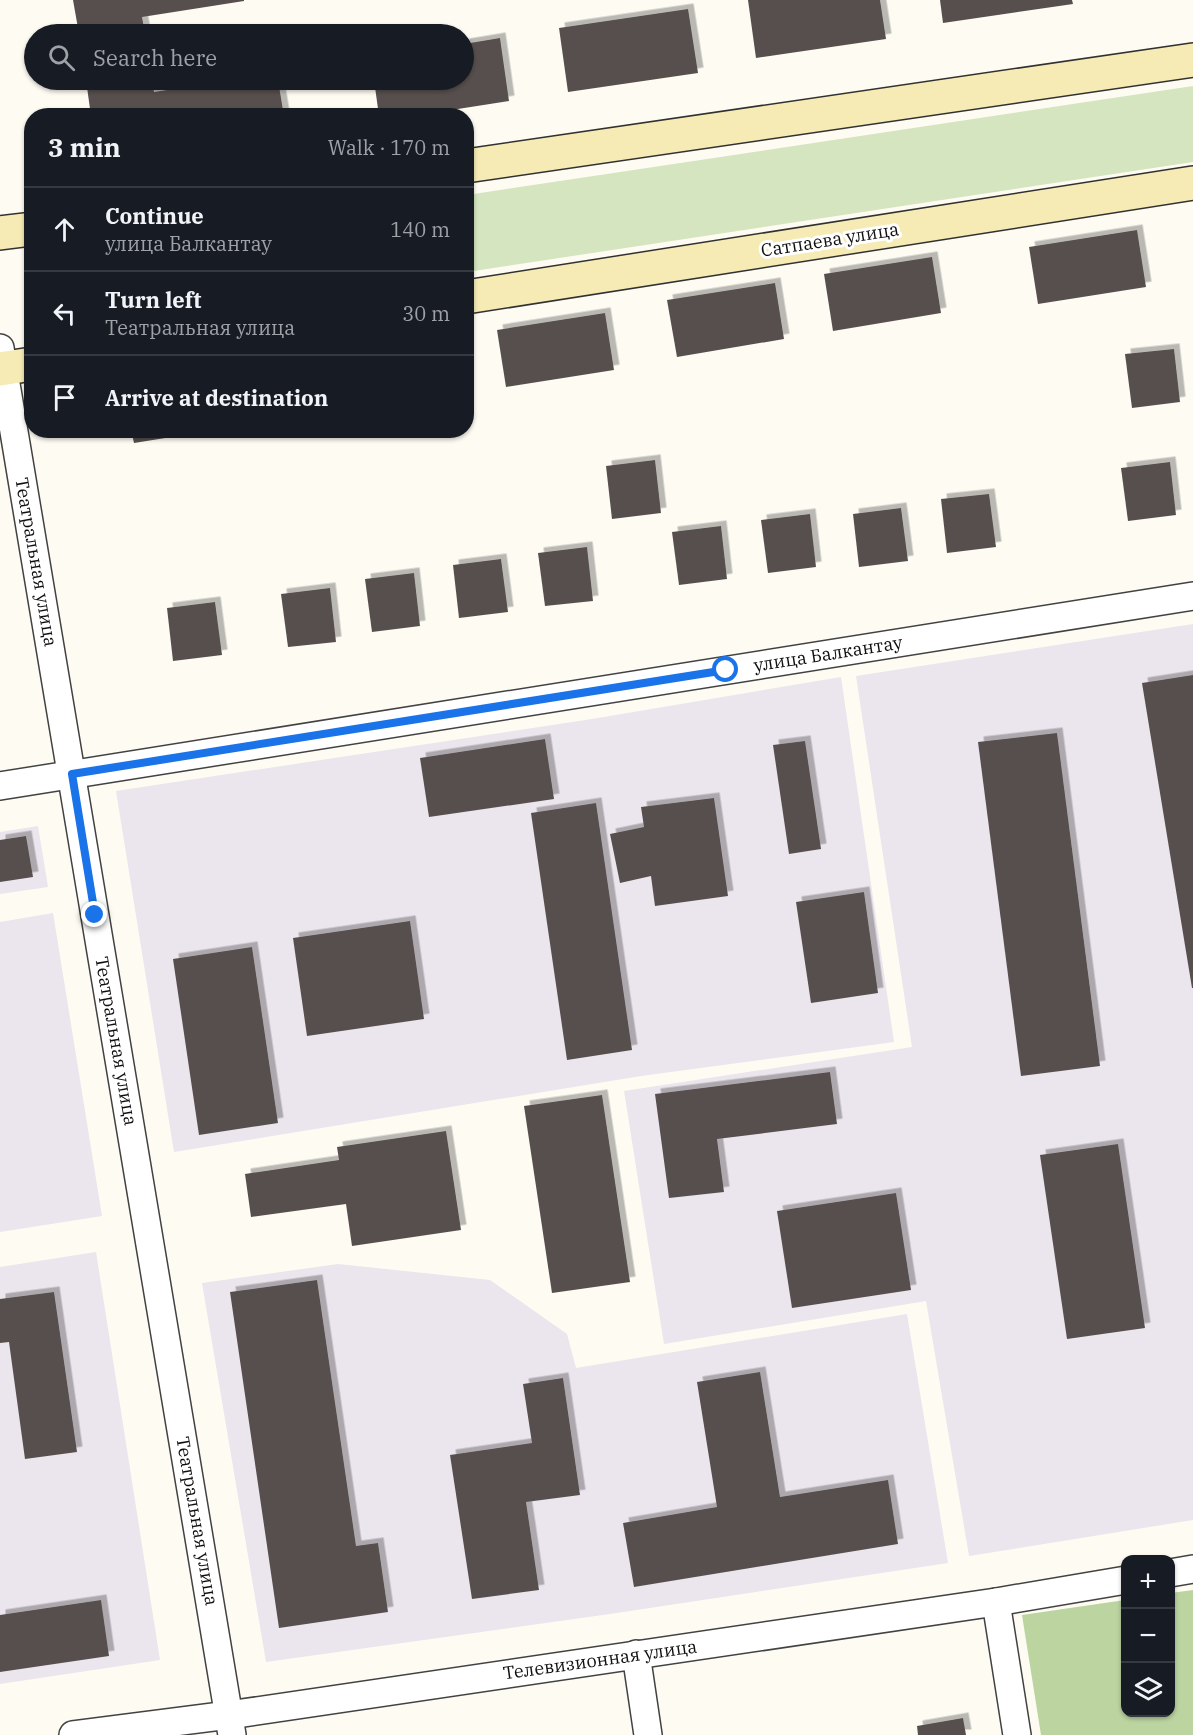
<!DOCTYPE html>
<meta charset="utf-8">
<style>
:root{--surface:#171b24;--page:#20242c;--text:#f1f3f6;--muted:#9ea1a6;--line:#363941}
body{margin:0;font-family:"IBM Plex Serif",serif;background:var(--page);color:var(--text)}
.controls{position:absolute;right:18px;bottom:18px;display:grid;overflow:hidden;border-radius:12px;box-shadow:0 2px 4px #0004}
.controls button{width:54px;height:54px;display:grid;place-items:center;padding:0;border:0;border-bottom:2px solid var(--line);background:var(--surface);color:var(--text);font:30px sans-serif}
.stop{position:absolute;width:18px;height:18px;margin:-14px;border:4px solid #1a73e8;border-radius:50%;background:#fff}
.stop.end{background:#1a73e8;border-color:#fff;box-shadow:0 2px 6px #0008}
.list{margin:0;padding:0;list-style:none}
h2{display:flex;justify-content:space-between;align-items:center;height:78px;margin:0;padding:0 24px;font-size:26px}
h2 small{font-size:20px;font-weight:400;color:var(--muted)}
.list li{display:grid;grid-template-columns:39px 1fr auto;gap:18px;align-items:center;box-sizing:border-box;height:84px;padding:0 24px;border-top:2px solid var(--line)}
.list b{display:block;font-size:22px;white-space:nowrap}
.list p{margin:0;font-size:20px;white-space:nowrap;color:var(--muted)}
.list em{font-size:20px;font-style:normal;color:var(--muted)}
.icon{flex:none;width:33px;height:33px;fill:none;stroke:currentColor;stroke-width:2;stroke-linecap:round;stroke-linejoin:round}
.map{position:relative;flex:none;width:1193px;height:1735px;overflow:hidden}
.search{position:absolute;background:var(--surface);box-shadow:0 2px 4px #0004;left:24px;top:24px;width:450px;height:66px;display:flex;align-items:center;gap:15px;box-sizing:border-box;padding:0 21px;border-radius:33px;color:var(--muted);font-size:22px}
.panel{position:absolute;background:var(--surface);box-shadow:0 2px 4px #0004;left:24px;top:108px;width:450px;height:330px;border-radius:24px}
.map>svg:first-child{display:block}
</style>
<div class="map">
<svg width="1193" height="1735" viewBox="0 0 1193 1735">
<defs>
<filter id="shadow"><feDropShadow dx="5.5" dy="-5.5" stdDeviation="0" flood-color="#0004"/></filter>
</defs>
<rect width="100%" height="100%" fill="#fefbf3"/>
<g fill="#ebe5ed">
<polygon points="1193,624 1193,1520 969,1556 926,1301 664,1344 624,1091 912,1047 856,676"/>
<polygon points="841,677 894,1042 641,1076 174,1152 116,791 592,719"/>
<polygon points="38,826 48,887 0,894 0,832"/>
<polygon points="53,913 102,1216 0,1232 0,922"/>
<polygon points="96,1252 160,1660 0,1684 0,1267"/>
<polygon points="338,1264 490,1280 567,1334 576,1368 907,1314 948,1563 610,1614 266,1662 202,1283"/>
</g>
<polygon fill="#d5e5bf" points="1193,86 1193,162 467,272 467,195"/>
<polygon fill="#bbd4a0" points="1193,1590 1193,1735 1041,1735 1022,1615 1125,1600 1126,1712 1170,1712 1171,1593"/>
<g fill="#57504d" filter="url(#shadow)">
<polygon points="73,0 244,0 244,1 142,17 145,34 79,34"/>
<polygon points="748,0 880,0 886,39 756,58"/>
<polygon points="940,0 1072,0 1073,4 943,23"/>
<polygon points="688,9 698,73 568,92 559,28"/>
<polygon points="500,38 509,101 413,116 379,116 374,80 464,80 464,44"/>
<polygon points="86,80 152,80 154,92 231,80 278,80 284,116 91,116"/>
<polygon points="1137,230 1146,287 1038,304 1029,247"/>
<polygon points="932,257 941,313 833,331 824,274"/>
<polygon points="775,283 784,339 677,357 667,300"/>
<polygon points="605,313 614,370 506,387 497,330"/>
<polygon points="1174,349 1180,402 1132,408 1125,354"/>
<polygon points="131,430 203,430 203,432 134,443"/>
<polygon points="655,460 661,513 612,519 606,466"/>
<polygon points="1170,462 1176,515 1128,521 1121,468"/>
<polygon points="989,494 996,547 947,553 941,499"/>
<polygon points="901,508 908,561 859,567 853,514"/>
<polygon points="810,514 816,567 768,573 761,520"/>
<polygon points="721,526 727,579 679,585 672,532"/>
<polygon points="587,547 593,601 545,606 538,553"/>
<polygon points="501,559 508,612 459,618 453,565"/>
<polygon points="414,573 420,626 372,632 365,579"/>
<polygon points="330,588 336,642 288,647 281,594"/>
<polygon points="215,602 222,655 173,661 167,608"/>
<polygon points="1193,675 1193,988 1192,988 1142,683"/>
<polygon points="1057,733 1100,1066 1021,1076 978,742"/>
<polygon points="545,739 554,799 429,817 420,758"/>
<polygon points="805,741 821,849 789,854 773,745"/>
<polygon points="714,798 728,896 655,906 651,876 620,883 610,834 644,827 641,807"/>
<polygon points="596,803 632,1050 567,1060 531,813"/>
<polygon points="26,836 33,877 0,882 0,840"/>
<polygon points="864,892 878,993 811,1003 796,902"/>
<polygon points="410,921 424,1019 307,1036 293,938"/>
<polygon points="252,947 278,1123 199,1135 173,959"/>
<polygon points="830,1072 837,1124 717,1139 724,1192 669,1198 655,1094"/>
<polygon points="602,1095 630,1282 552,1293 524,1106"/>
<polygon points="446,1131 461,1230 352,1246 346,1204 251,1217 245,1174 339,1160 337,1147"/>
<polygon points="1118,1144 1145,1328 1067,1339 1040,1155"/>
<polygon points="896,1193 911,1290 792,1308 777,1211"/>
<polygon points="317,1280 356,1546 378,1543 388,1612 279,1628 230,1292"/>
<polygon points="54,1292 77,1452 25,1459 9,1342 0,1343 0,1299"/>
<polygon points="760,1372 780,1497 888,1480 898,1544 634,1587 623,1523 717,1507 697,1382"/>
<polygon points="563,1378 580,1495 526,1502 539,1590 472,1599 450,1455 532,1443 523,1384"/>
<polygon points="101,1600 109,1656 0,1672 0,1615"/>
<polygon points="963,1718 966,1735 918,1735 917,1726"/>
</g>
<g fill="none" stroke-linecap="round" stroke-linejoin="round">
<defs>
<g id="street">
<polyline points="0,348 232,1735"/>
<polyline points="0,786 1193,596"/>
<polyline points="1170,1573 1193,1569"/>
<polyline points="996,1602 1017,1735"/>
<polyline points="636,1654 648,1735"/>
<polyline points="73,1735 229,1715 996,1602 1126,1580"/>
</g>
<g id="secondary">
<polyline points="466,166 1193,60"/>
<polyline points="0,233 32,229"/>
<polyline points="466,297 1193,183"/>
<polyline points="0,369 32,364"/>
</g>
</defs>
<use href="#street" stroke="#424242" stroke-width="30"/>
<use href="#secondary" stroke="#313131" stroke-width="36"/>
<use href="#street" stroke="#fff" stroke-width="27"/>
<use href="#secondary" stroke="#f6ebb5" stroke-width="33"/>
</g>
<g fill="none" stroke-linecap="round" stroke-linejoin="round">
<polyline stroke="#1a73e8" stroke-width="8" points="95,915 72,774 726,670"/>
</g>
<g text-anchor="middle" stroke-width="6" stroke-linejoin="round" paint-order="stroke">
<g font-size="18" fill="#0f0f0f" stroke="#fff">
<text transform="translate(830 240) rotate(-9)" y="6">Сатпаева улица</text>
<text transform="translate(36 562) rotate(80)" y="6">Театральная улица</text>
<text transform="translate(828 654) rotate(-9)" y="6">улица Балкантау</text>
<text transform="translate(116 1041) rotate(80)" y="6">Театральная улица</text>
<text transform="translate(197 1521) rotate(80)" y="6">Театральная улица</text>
<text transform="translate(600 1660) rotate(-8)" y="6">Телевизионная улица</text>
</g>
</g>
</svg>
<div class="controls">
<button>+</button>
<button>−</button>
<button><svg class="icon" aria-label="layers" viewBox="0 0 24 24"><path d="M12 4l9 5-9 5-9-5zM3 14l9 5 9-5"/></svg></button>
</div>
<div class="stop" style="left:726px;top:670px"></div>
<div class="stop end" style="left:95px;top:915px"></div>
<div class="search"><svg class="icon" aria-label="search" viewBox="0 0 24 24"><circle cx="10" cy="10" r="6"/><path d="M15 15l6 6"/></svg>Search here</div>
<section class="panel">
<h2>3 min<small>Walk · 170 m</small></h2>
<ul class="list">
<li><svg class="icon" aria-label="ahead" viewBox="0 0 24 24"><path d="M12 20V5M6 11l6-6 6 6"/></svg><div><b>Continue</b><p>улица Балкантау</p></div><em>140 m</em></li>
<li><svg class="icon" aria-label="left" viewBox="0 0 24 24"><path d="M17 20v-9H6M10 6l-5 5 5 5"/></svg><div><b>Turn left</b><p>Театральная улица</p></div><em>30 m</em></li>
<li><svg class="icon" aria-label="arrive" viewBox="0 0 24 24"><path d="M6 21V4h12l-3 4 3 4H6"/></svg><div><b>Arrive at destination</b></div></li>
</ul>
</section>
</div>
